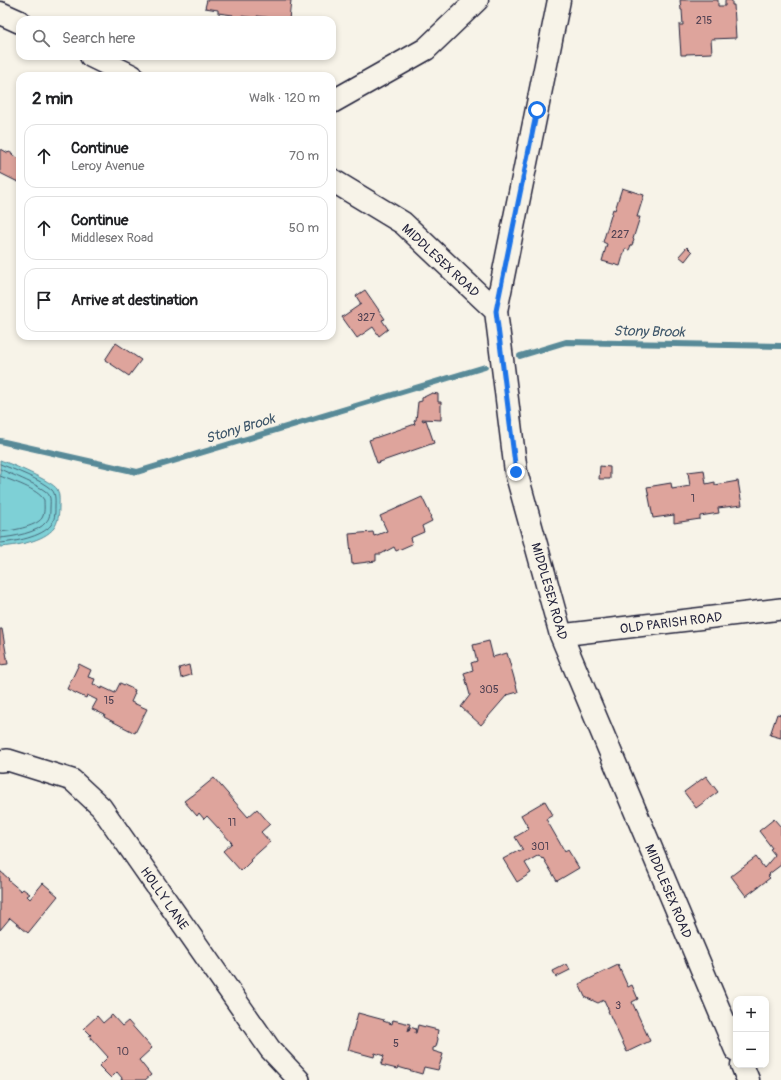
<!DOCTYPE html>
<meta charset="utf-8">
<style>
:root{--surface:#fff;--page:#f6f6f6;--text:#202124;--muted:#757577;--line:#e0e0e0}
body{margin:0;font-family:Pangolin,sans-serif;background:var(--page);color:var(--text)}
.controls{position:absolute;right:12px;bottom:12px;display:grid;overflow:hidden;border-radius:8px;box-shadow:0 2px 6px #0003}
.controls button{width:36px;height:36px;display:grid;place-items:center;padding:0;border:0;border-bottom:1px solid var(--line);background:var(--surface);color:var(--text);font:20px sans-serif}
.stop{position:absolute;width:12px;height:12px;margin:-9px;border:3px solid #1a73e8;border-radius:50%;background:#fff}
.stop.end{background:#1a73e8;border-color:#fff;box-shadow:0 1px 4px #0008}
.list{margin:0;padding:0;list-style:none}
h2{display:flex;justify-content:space-between;align-items:center;height:52px;margin:0;padding:0 16px;font-size:17px}
h2 small{font-size:13px;font-weight:400;color:var(--muted)}
.list li{display:grid;grid-template-columns:26px 1fr auto;gap:12px;align-items:center;box-sizing:border-box;height:64px;margin:0 8px 8px;padding:0 8px;border:1px solid var(--line);border-radius:12px}
.list b{display:block;font-size:15px;white-space:nowrap}
.list p{margin:0;font-size:13px;white-space:nowrap;color:var(--muted)}
.list em{font-size:13px;font-style:normal;color:var(--muted)}
.icon{flex:none;width:22px;height:22px;fill:none;stroke:currentColor;stroke-width:2;stroke-linecap:round;stroke-linejoin:round}
.map{position:relative;flex:none;width:781px;height:1080px;overflow:hidden}
.search{position:absolute;background:var(--surface);box-shadow:0 2px 6px #0003;left:16px;top:16px;width:320px;height:44px;display:flex;align-items:center;gap:10px;box-sizing:border-box;padding:0 14px;border-radius:12px;color:var(--muted);font-size:15px}
.panel{position:absolute;background:var(--surface);box-shadow:0 2px 6px #0003;left:16px;top:72px;width:320px;height:268px;border-radius:12px}
.map>svg:first-child{display:block}
</style>
<div class="map">
<svg width="781" height="1080" viewBox="0 0 781 1080">
<rect width="100%" height="100%" fill="#f7f3e8"/>
<filter id="ink" filterUnits="userSpaceOnUse"><feTurbulence type="fractalNoise" baseFrequency=".025" numOctaves="2"/><feDisplacementMap in="SourceGraphic" scale="8" xChannelSelector="R" yChannelSelector="G"/><feConvolveMatrix kernelMatrix="1 2 1 2 8 2 1 2 1" color-interpolation-filters="sRGB"/></filter>
<g filter="url(#ink)">
<path fill="#7ed0d6" stroke="#598a98" d="M0 460C11 464 52 481 57 489 60 495 59 502 59 507 59 515 58 522 54 528 44 541 16 546 0 547Z"/>
<g fill="none" stroke-linecap="round" stroke-linejoin="round">
<g stroke="#476879" stroke-width="1">
<path d="M0 464C15 470 40 479 52 490 56 494 55 502 55 507 55 514 55 519 51 525 42 537 14 542 0 543"/>
<path d="M0 469C10 474 45 487 49 495 51 499 50 504 50 508 50 513 50 518 46 522 38 533 12 537 0 538"/>
<path d="M0 476C12 481 38 489 44 500 44 506 45 513 42 518 36 527 10 531 0 532"/>
</g>
<g stroke="#598a98" stroke-width="6">
<polyline points="520,356 566,342 781,346"/>
<polyline points="0,441 137,472 485,367"/>
</g>
</g>
<g fill="#dea49c" stroke="#22223b">
<polygon points="207,0 291,0 289,20 257,16 257,18 241,16 241,19 233,18 233,15 218,13 218,10 205,8"/>
<polygon points="680,0 718,0 718,6 725,6 725,0 732,0 732,5 734,5 736,38 711,39 712,53 686,54 686,55 681,55 679,25 683,25 682,10 681,10"/>
<polygon points="1,149 8,153 9,152 13,154 12,155 20,159 20,179 18,182 0,173 0,151"/>
<polygon points="622,188 644,195 637,217 640,217 633,239 634,240 632,245 631,245 629,250 625,249 620,266 602,261 607,244 603,242 613,209 615,210"/>
<polygon points="687,247 692,252 685,261 679,256"/>
<polygon points="365,290 385,319 382,320 388,329 379,336 373,327 357,338 342,317 361,304 356,296"/>
<polygon points="116,343 141,360 129,376 105,360"/>
<polygon points="432,393 438,394 438,402 441,402 441,420 422,419 423,421 426,420 434,443 377,463 369,440 415,424 414,421 416,420 418,402 422,401 422,398"/>
<polygon points="600,466 610,467 610,479 599,479"/>
<polygon points="704,470 706,484 715,482 715,485 738,481 742,505 718,508 719,513 700,516 700,519 674,523 674,515 653,518 647,487 671,483 672,489 690,486 688,472"/>
<polygon points="422,497 431,516 430,517 432,521 422,526 424,532 410,538 412,544 396,551 394,547 381,554 376,554 376,561 352,564 349,534 373,532 374,536 377,535 387,531 380,516"/>
<polygon points="0,629 2,629 8,664 0,665"/>
<polygon points="489,641 493,657 507,653 518,692 507,695 481,725 461,707 470,695 464,673 473,670 471,663 477,661 473,645"/>
<polygon points="79,664 91,670 88,677 95,679 93,684 102,689 102,687 115,693 120,683 135,690 134,693 135,693 131,702 147,709 135,733 104,717 105,715 92,709 97,700 87,695 86,698 67,689"/>
<polygon points="189,665 191,675 181,678 179,668"/>
<polygon points="777,714 781,715 781,738 770,735"/>
<polygon points="706,776 718,792 696,808 684,792"/>
<polygon points="214,778 248,817 257,809 270,824 261,832 270,842 250,860 251,861 241,871 223,851 232,843 207,816 204,819 199,813 197,816 184,801 192,795 192,796"/>
<polygon points="545,801 553,815 546,819 565,852 568,850 579,868 557,881 543,858 542,859 539,855 525,863 531,873 517,882 503,859 518,851 519,852 523,850 515,837 529,829 521,815"/>
<polygon points="774,819 781,827 781,865 769,874 770,875 768,876 770,878 746,896 731,876 756,857 764,868 775,855 770,849 772,848 759,831"/>
<polygon points="0,871 9,879 8,880 21,891 23,889 30,894 27,896 30,899 43,883 58,896 28,933 10,918 0,930"/>
<polygon points="567,964 570,970 556,977 553,971"/>
<polygon points="618,965 628,987 632,985 638,999 632,1002 650,1041 627,1052 608,1011 609,1011 604,1000 598,1003 585,997 579,984"/>
<polygon points="358,1013 384,1020 383,1021 392,1024 393,1020 410,1024 408,1031 409,1031 410,1027 416,1029 415,1033 416,1033 418,1025 438,1030 437,1036 438,1039 436,1047 433,1048 433,1051 443,1054 438,1070 424,1067 422,1074 398,1067 397,1069 381,1065 384,1056 375,1053 374,1057 348,1050"/>
<polygon points="112,1015 122,1026 128,1021 152,1048 139,1060 151,1075 145,1080 121,1080 122,1078 117,1072 111,1078 99,1066 108,1057 89,1036 91,1035 84,1028 97,1016 103,1023"/>
</g>
<g fill="none" stroke-linecap="round" stroke-linejoin="round">
<defs>
<g id="street">
<polyline points="561,635 781,609"/>
<polyline points="0,761 8,760 72,780 101,807 270,1049 299,1080"/>
</g>
<g id="secondary">
<polyline points="0,13 20,22"/>
<polyline points="91,56 132,76"/>
<polyline points="332,102 426,49 477,0"/>
<polyline points="332,180 403,223 496,311 516,472 561,635 736,1050"/>
<polyline points="496,311 559,0"/>
<polyline points="742,1065 748,1080"/>
</g>
</defs>
<use href="#street" stroke="#22223b" stroke-width="24"/>
<use href="#secondary" stroke="#22223b" stroke-width="25"/>
<use href="#street" stroke="#f7f3e8" stroke-width="21"/>
<use href="#secondary" stroke="#f7f3e8" stroke-width="22"/>
</g>
</g>
<g fill="none" stroke-linecap="round" stroke-linejoin="round" filter="url(#ink)">
<polyline stroke="#1a73e8" stroke-width="5" points="516,472 496,311 537,110"/>
</g>
<g text-anchor="middle" stroke-width="3" stroke-linejoin="round" paint-order="stroke">
<g font-size="11" fill="#514253">
<text x="704" y="24">215</text>
<text x="620" y="238">227</text>
<text x="366" y="321">327</text>
<text x="693" y="502">1</text>
<text x="489" y="693">305</text>
<text x="109" y="704">15</text>
<text x="232" y="826">11</text>
<text x="540" y="850">301</text>
<text x="618" y="1009">3</text>
<text x="396" y="1047">5</text>
<text x="123" y="1055">10</text>
</g>
<g font-size="13" fill="#22223b" stroke="#f7f3e8">
<text transform="translate(441 260) rotate(43)" y="5">MIDDLESEX ROAD</text>
<text transform="translate(550 591) rotate(74)" y="5">MIDDLESEX ROAD</text>
<text transform="translate(671 622) rotate(-7)" y="5">OLD PARISH ROAD</text>
<text transform="translate(669 891) rotate(67)" y="5">MIDDLESEX ROAD</text>
<text transform="translate(165 898) rotate(55)" y="5">HOLLY LANE</text>
</g>
<g font-size="14" font-style="italic" fill="#3e566a" stroke="#f7f3e8">
<text transform="translate(649 331) rotate(1)" y="5">Stony Brook</text>
<text transform="translate(240 428) rotate(-17)" y="5">Stony Brook</text>
</g>
</g>
</svg>
<div class="controls">
<button>+</button>
<button>−</button>
</div>
<div class="stop" style="left:537px;top:110px"></div>
<div class="stop end" style="left:516px;top:472px"></div>
<div class="search"><svg class="icon" aria-label="search" viewBox="0 0 24 24"><circle cx="10" cy="10" r="6"/><path d="M15 15l6 6"/></svg>Search here</div>
<section class="panel">
<h2>2 min<small>Walk · 120 m</small></h2>
<ul class="list">
<li><svg class="icon" aria-label="ahead" viewBox="0 0 24 24"><path d="M12 20V5M6 11l6-6 6 6"/></svg><div><b>Continue</b><p>Leroy Avenue</p></div><em>70 m</em></li>
<li><svg class="icon" aria-label="ahead" viewBox="0 0 24 24"><path d="M12 20V5M6 11l6-6 6 6"/></svg><div><b>Continue</b><p>Middlesex Road</p></div><em>50 m</em></li>
<li><svg class="icon" aria-label="arrive" viewBox="0 0 24 24"><path d="M6 21V4h12l-3 4 3 4H6"/></svg><div><b>Arrive at destination</b></div></li>
</ul>
</section>
</div>
